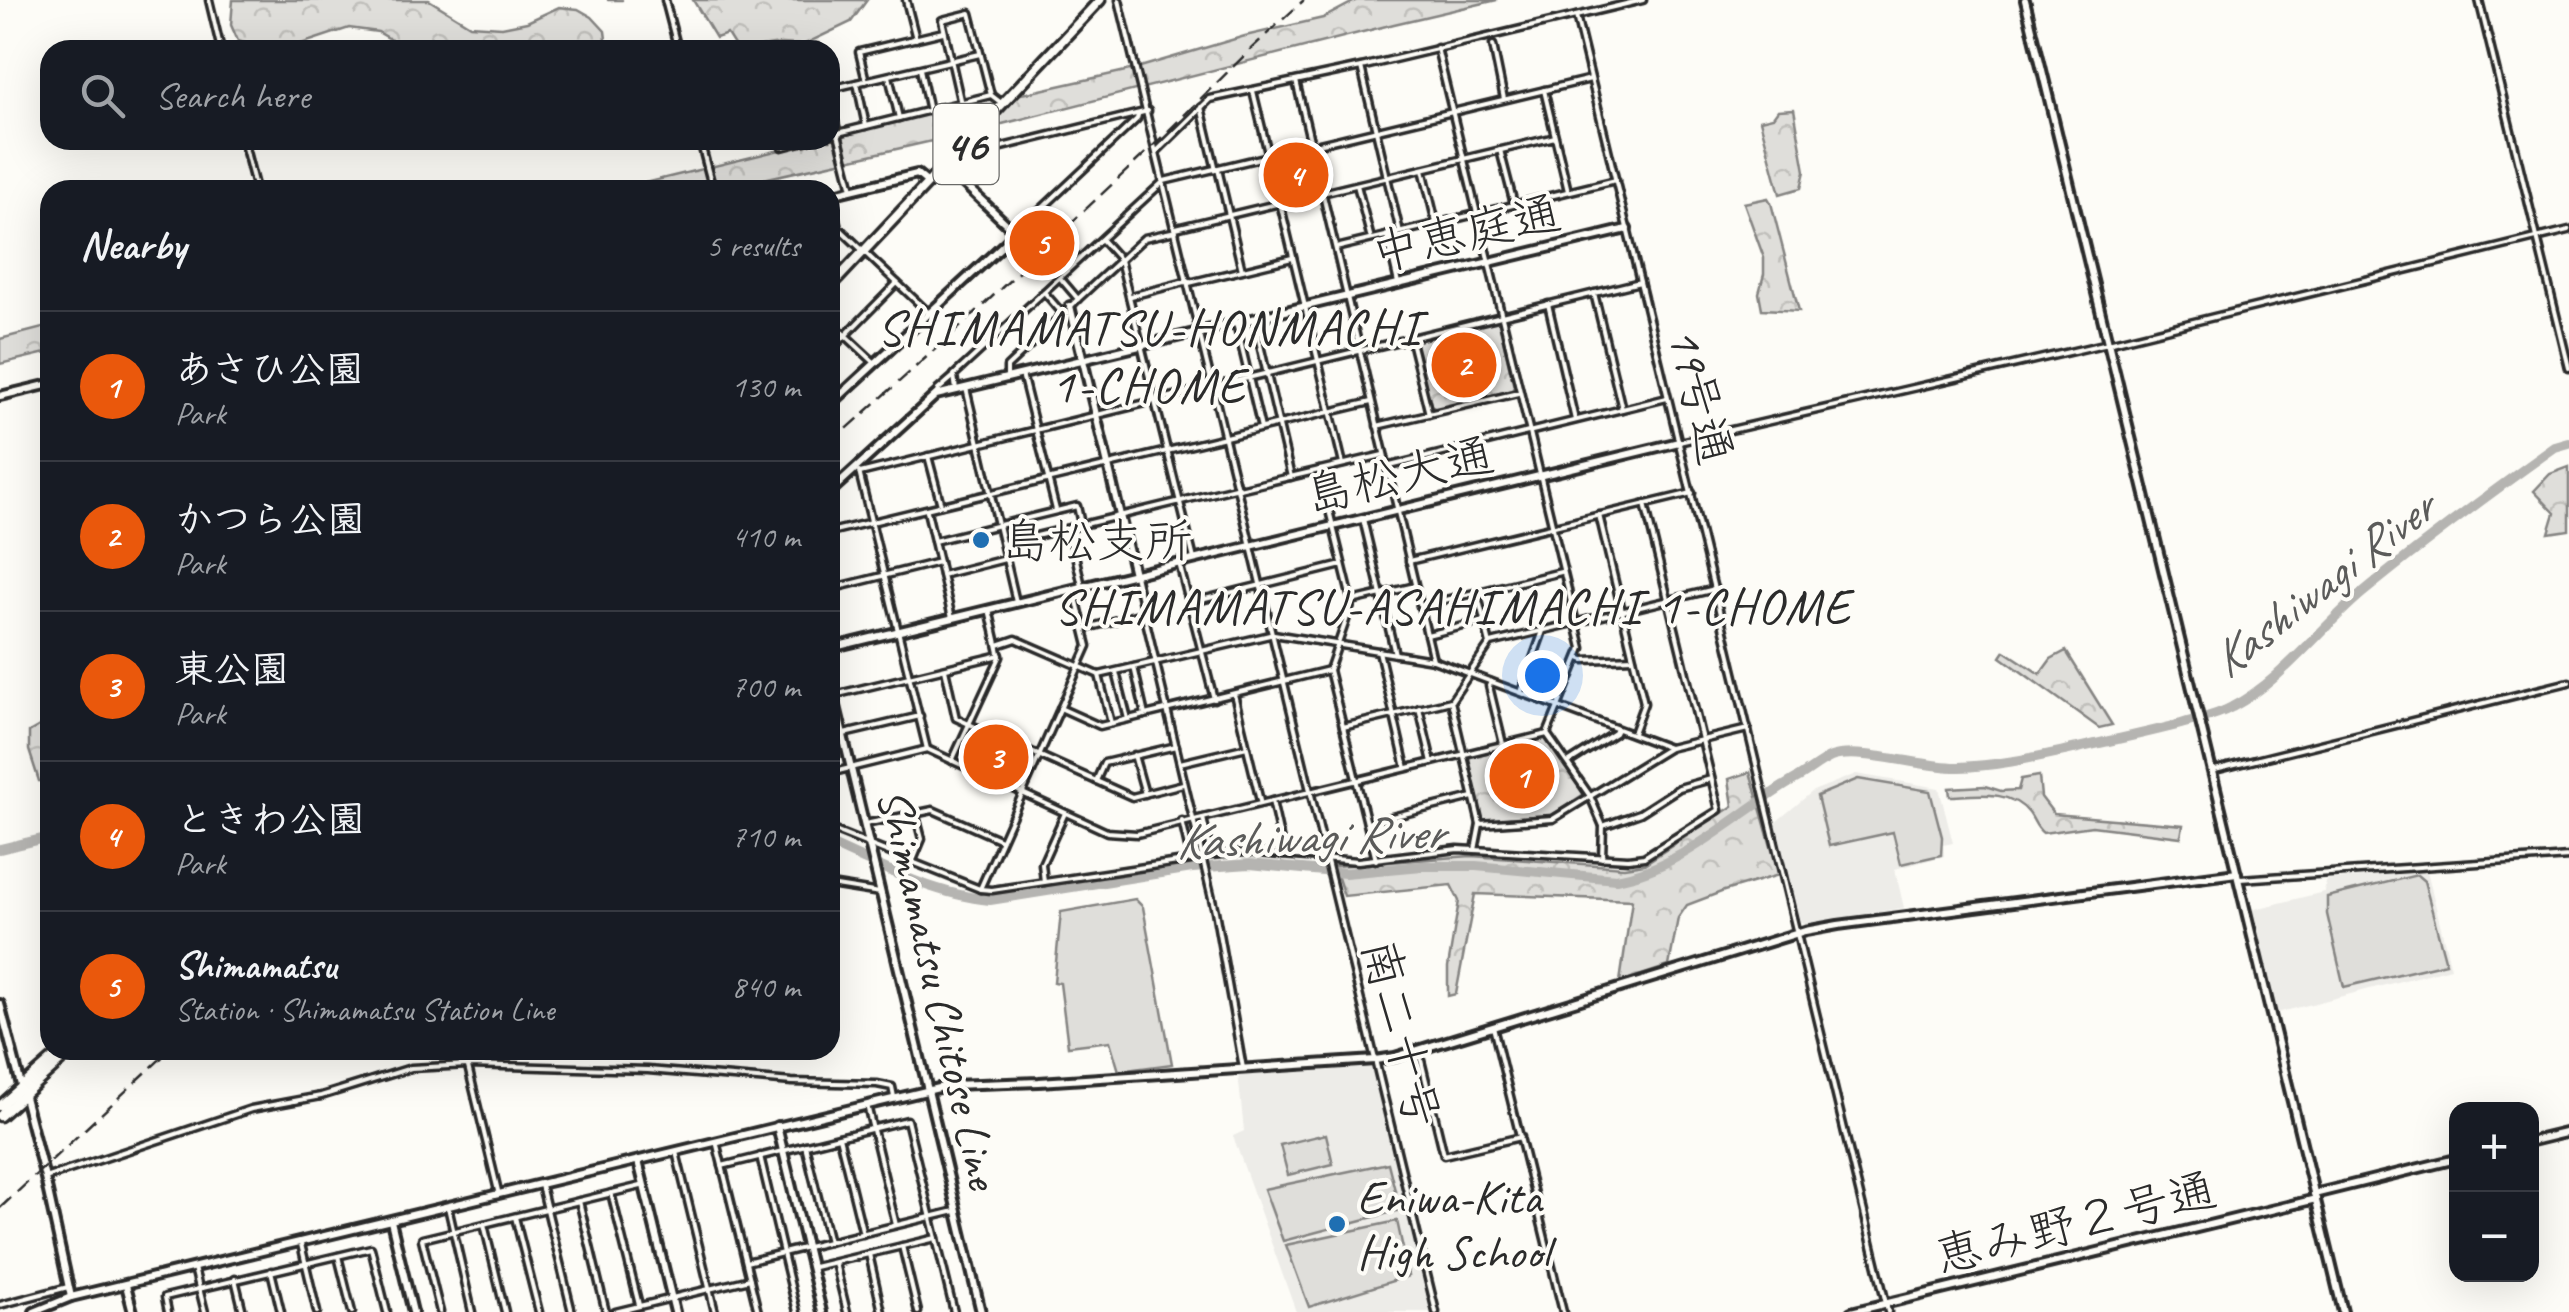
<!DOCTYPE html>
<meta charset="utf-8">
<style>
:root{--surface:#171b24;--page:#20242c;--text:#f1f3f6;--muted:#9ea1a6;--line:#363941;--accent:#ea580c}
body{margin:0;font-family:Caveat,"Klee One",sans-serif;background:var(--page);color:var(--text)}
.controls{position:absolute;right:30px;bottom:30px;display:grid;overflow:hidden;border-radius:20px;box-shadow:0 10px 40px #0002}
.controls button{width:90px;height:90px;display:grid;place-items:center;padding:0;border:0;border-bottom:2px solid var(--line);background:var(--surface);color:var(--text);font:50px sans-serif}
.you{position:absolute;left:1542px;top:675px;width:35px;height:35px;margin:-25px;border:8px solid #fff;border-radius:50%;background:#1a73e8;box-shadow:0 0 0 15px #1a73e833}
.badge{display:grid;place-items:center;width:65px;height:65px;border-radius:50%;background:var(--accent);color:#fff;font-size:32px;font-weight:700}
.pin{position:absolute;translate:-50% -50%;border:5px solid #fff;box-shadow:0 2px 10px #0006}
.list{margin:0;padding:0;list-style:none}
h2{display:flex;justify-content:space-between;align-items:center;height:130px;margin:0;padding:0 40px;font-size:42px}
h2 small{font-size:32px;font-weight:400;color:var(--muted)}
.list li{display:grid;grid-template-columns:65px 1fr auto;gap:30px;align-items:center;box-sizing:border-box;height:150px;padding:0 40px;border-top:2px solid var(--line)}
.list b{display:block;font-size:38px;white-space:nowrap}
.list p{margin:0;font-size:32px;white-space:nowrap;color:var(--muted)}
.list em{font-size:32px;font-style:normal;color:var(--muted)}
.icon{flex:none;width:55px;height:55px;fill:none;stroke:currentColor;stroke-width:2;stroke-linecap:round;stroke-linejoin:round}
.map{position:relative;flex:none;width:2569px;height:1312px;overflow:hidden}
.search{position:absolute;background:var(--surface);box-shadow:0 10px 40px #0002;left:40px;top:40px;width:800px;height:110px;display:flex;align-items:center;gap:25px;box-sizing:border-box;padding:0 35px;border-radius:30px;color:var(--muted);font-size:38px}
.panel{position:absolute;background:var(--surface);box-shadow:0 10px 40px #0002;left:40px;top:180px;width:800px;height:880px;border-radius:30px}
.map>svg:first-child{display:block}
</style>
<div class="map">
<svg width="2569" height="1312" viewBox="0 0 2569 1312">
<defs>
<pattern id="forest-crowns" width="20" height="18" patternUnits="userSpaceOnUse" patternTransform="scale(2.5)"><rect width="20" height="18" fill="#dfdeda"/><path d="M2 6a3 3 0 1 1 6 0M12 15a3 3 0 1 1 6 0" fill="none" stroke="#c0bfbb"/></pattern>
</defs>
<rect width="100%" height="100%" fill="#fdfcf7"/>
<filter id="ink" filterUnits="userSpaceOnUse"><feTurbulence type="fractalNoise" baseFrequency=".01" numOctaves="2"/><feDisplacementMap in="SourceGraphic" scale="20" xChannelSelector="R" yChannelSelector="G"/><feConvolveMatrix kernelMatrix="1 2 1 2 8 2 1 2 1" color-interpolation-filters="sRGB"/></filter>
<g filter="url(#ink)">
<g fill="#edece8">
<polygon points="1856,774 1939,788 1953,843 1943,845 1944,856 1895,869 1904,908 1804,924 1800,921 1776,822 1813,791"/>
<polygon points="2427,871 2451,968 2277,1013 2251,910 2324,892 2326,880"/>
<polygon points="1371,1064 1430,1312 1296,1312 1233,1136 1244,1131 1238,1073"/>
</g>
<g fill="url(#forest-crowns)" stroke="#858482" stroke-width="2.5">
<polygon points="233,0 429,0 470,25 502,27 527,22 559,7 578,9 592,17 605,31 606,39 603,44 573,50 409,50 378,32 349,28 292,47 262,48 238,41 231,25"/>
<polygon points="693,0 867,0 851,22 803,45 781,44 737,50 727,34 716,38"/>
<polygon points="1357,0 1497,0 1394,24 963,134 715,190 616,190 821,140 830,140 830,138 987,99 1027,93 1130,70 1245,36 1323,18"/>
<polygon points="1794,109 1805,171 1801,188 1780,194 1760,120 1773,117 1778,110"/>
<polygon points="1309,150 1318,189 1316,192 1282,200 1273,161 1275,158"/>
<polygon points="1768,198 1771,203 1799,311 1762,309 1759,293 1764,274 1764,258 1744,203"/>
<polygon points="1495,320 1499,322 1514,387 1512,390 1435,409 1431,405 1413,342 1417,339"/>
<polygon points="50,326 50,352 0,364 0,339"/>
<polygon points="2569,467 2569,530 2549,533 2555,513 2534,491 2550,474"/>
<polygon points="2005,651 2040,674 2051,659 2066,651 2112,725 2099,728 2001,657"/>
<polygon points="50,720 50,782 39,781 29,750 29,732"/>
<polygon points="972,728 1035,755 1021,787 958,759"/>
<polygon points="1546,738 1584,794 1552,815 1483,820 1467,758"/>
<polygon points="1750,772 1779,875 1724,891 1687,905 1678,918 1669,966 1620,982 1632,900 1475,894 1456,994 1448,996 1448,967 1459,901 1451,885 1344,896 1334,866 1471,856 1624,867 1644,864 1733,806 1729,779"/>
<path d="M2039 776 2041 797 2054 814 2183 825 2181 837 2092 826 2043 833C2035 827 2035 821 2029 813 2010 789 1977 795 1950 796L1949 788 1985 786 2001 791 2018 790 2021 779Z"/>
</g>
<g fill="#dfdeda" stroke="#858482" stroke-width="2.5">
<polygon points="1858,779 1930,791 1942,837 1941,855 1901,864 1893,832 1829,846 1817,796"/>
<polygon points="2417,875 2424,881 2446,963 2344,987 2327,914 2327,897"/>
<polygon points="1135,899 1143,907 1172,1064 1119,1071 1110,1041 1068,1046 1060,983 1054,982 1061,912"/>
<polygon points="1326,1134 1333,1164 1288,1175 1280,1145"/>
<polygon points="1388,1163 1400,1210 1283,1241 1264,1189"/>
<polygon points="1397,1221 1409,1276 1309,1307 1286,1245"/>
</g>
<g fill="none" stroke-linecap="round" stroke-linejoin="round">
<polyline stroke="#7e7d7b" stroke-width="2.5" points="608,0 622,0"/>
<g stroke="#b5b4b1" stroke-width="10">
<path d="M830 844C879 866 936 895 990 900L1192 868 1250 864 1345 873 1422 866H1476L1616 879C1684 868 1740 810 1799 777 1809 771 1820 762 1831 757 1860 747 1925 768 1959 767 1999 766 2040 756 2078 748 2113 740 2147 733 2181 724 2198 719 2216 716 2232 707 2282 681 2319 629 2362 593 2424 542 2489 494 2555 447L2569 443"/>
<polyline points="0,849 50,837"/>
</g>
<defs>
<g id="street">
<polyline points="209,0 221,50"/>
<polyline points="665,0 678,50"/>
<polyline points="906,0 916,39"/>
<polyline points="1119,0 1436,1312"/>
<polyline points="2479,0 2569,368"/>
<polyline points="1576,16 1888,1312"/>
<polyline points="1493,45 1504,99"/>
<polyline points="817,47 817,50"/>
<polyline points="1437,48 1582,648 1547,734"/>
<polyline points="1361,67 1400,232"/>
<polyline points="920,69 929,111"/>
<polyline points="889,76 899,118"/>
<polyline points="866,81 859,52 943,32"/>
<polyline points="1296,81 1433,660"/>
<polyline points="857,83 866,126"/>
<polyline points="830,89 980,54"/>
<polyline points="1544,90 1568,191"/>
<polyline points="1253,91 1343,464"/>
<polyline points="830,102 852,189"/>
<polyline points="961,104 942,20 970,13 991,95 1000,102"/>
<polyline points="1201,107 1216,170"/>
<polyline points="830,135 991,95"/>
<polyline points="243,140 256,190"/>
<polyline points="700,140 713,190"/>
<polyline points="781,140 782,147 809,140"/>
<polyline points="1500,150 1514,204"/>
<polyline points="1157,151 1210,99 1361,67 1643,0"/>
<polyline points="953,159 1148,111"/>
<polyline points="1218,169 1242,270"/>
<polyline points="1423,169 1436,223"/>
<polyline points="1357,185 1371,239"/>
<polyline points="830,194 838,227 929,313"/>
<polyline points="1176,228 1555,137"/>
<polyline points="1016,233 1137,119 1138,115"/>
<polyline points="830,235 838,227"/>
<polyline points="1387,235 1398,283"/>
<polyline points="1102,240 1120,260 1194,559"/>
<polyline points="1336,248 1616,180"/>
<polyline points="1061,279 1078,299 1071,306"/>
<polyline points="1189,283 1292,258"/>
<polyline points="1044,292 1063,314 1064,312"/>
<polyline points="1594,293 1622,409"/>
<polyline points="1131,296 1189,281"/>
<polyline points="1078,299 1144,238 1176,231"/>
<polyline points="1548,304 1575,420"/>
<polyline points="1254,319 1291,477"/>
<polyline points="830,321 874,362"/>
<polyline points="1236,323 1261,428"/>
<polyline points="1410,337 1429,414"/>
<polyline points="830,351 897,283"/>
<polyline points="1022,374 1056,510"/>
<polyline points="1007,378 1007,367 1063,314"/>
<polyline points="966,388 1016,602"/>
<polyline points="956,390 954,375 1164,181 1591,79"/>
<polyline points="936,395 938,390 953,377"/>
<polyline points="1377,426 1518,393"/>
<polyline points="1679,442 2108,343 2569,230"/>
<polyline points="928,456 941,505"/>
<polyline points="1386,467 1667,398"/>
<polyline points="1319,470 1352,603 1329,670 1376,860"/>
<polyline points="859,472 927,749"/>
<polyline points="860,473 1640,282"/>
<polyline points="1239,489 1383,455"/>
<polyline points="927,511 952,618"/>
<polyline points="1599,515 1644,703 1633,733"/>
<polyline points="1363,519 1395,654"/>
<polyline points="1069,528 1082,586"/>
<polyline points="830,532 1371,402"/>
<polyline points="934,541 1077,506 1081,524"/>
<polyline points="1003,544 1239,487"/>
<polyline points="1409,561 1692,493"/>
<polyline points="1179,563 1214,699"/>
<polyline points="942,575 1005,559"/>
<polyline points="1135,575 1215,911 1243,1068"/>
<polyline points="830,589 939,562"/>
<polyline points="1352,601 1415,586"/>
<polyline points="1189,603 1342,565"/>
<polyline points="1420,606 1561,572"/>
<polyline points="1084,629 1142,613"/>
<polyline points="1427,635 1484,621"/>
<polyline points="1491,643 1715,589"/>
<polyline points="998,645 1016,639 1099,675 1274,634 1433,660 1669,748 1748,729"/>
<polyline points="1379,651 1406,768"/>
<polyline points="1579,658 1584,660 1633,658"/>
<polyline points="1134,667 1145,715"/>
<polyline points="945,669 956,718 969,724 1132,797 1183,784"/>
<polyline points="1116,672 1128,719"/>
<polyline points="1099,675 1111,723"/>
<polyline points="1491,682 1489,686 1503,744"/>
<polyline points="1521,692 1543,631"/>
<polyline points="1234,694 1260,801"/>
<polyline points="830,696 1000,655"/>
<polyline points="1060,708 1100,726 1329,670"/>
<polyline points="1419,708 1432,762"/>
<polyline points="1343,727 1451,701"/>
<polyline points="844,734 920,716"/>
<polyline points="1547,734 1590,796 1603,826 1602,858"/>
<polyline points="1134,755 1145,794"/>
<polyline points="952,761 1000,657 989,609"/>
<polyline points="1180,763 1247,747"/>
<polyline points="1568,763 1615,733 1617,729"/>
<polyline points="2215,770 2569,682"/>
<polyline points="830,773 927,749 1107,832 1137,834 1547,734"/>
<polyline points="1096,781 1104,763 1176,746"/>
<polyline points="1272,801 1284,855"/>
<polyline points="1203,818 1211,855 1245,852 1358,861 1458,849 1628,859 1644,857 1719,810 1645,504"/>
<polyline points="1367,823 1473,797"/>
<polyline points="865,824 933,810 1001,840"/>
<polyline points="1480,824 1553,819 1669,748"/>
<polyline points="1603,826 1640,813 1679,788 1711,779"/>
<polyline points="830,829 980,889 992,890 1191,860 1182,821"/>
<polyline points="1475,850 1480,824 1451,701 1490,644 1477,592"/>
<polyline points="912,863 922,839 915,812"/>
<polyline points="2240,879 2569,857"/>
<polyline points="1044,882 1042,864 1065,813"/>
<polyline points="830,885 880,893"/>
<polyline points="980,889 1088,646 1074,589"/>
<polyline points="1493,1027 1563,1312"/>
<polyline points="464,1050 498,1191"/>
<polyline points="1419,1052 1444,1155 1521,1137"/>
<polyline points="867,1105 896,1225"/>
<polyline points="839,1137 863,1234"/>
<polyline points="716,1141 758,1312"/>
<polyline points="805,1145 829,1242"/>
<polyline points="676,1152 715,1312"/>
<polyline points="760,1156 797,1312"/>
<polyline points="722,1166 907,1120 954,1312"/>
<polyline points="45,1178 251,1109 321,1096 411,1068 468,1065 648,1070 792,1082 877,1084 892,1087 894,1097"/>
<polyline points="541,1185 572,1312"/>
<polyline points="611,1193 639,1305"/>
<polyline points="579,1201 606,1312"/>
<polyline points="448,1207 472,1312"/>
<polyline points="515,1217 539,1312"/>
<polyline points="484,1224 505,1312"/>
<polyline points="301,1244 317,1312"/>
<polyline points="902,1246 918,1312"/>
<polyline points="869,1254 882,1312"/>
<polyline points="338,1256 352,1312"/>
<polyline points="746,1262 955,1211"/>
<polyline points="835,1263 847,1312"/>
<polyline points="814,1267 936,1238"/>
<polyline points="194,1268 205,1312"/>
<polyline points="271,1271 281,1312"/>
<polyline points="235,1279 243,1312"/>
<polyline points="0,1305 68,1287"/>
<polyline points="168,1312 165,1297 371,1248 387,1312"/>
<polyline points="440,1312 422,1239 641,1186"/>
<polyline points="615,1312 750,1279"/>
</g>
<g id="secondary">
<polyline points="2025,0 2343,1312"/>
<polyline points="830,195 917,174 928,183"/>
<polyline points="1070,306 1134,574"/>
<polyline points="0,396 50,384"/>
<polyline points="830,405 1016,233 945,166"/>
<polyline points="830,492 936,395 1627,229"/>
<polyline points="830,648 1679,442"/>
<polyline points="830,681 981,1312"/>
<polyline points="0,1004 45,1178 71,1297"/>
<polyline points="777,1126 822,1312"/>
<polyline points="2532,1141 2569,1132"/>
<polyline points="638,1161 675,1312"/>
<polyline points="2314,1194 2456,1159"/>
<polyline points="391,1221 413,1312"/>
<polyline points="126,1285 133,1312"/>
<polyline points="34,1312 71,1297 951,1085 1039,1082 1375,1060 1395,1057 1805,931 1838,925 2237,873"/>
<polyline points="1851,1312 2316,1199"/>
</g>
<g id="primary">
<polyline points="830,287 1100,0"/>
<polyline points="0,1106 63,1050"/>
<polyline points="0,1116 73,1050"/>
</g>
</defs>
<use href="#street" stroke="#2b2b2b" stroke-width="11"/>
<use href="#secondary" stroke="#2b2b2b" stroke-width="14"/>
<use href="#primary" stroke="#2b2b2b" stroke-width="15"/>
<use href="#street" stroke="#fdfcf7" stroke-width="4"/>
<use href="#secondary" stroke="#fdfcf7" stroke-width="6"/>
<use href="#primary" stroke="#fdfcf7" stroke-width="8"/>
<g stroke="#2b2b2b" stroke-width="2.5" stroke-dasharray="15 8" stroke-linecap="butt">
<polyline points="830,444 961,326 1152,147 1253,47 1304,0"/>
<polyline points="0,1208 170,1050"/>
</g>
</g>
</g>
<g fill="#1f6fb2" stroke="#fdfcf7" stroke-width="4">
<circle cx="981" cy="540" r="10"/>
<circle cx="1337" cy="1224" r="10"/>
</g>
<g text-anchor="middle" stroke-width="8" stroke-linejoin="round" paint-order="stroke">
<rect fill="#fdfcf7" stroke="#6a6a68" stroke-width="2.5" x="933.5" y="104" width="65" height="80" rx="8"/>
<g font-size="45" font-weight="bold" fill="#2b2b2b">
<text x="966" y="160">46</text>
</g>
<g font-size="48" fill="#2b2b2b" stroke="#fdfcf7">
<text transform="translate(1466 232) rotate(-13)" y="17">中恵庭通</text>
<text transform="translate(1701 396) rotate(76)" y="17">19号通</text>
<text transform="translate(1399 474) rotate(-13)" y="17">島松大通</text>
<text transform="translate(940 988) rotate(77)" y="17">Shimamatsu Chitose Line</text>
<text transform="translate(1402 1033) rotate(76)" y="17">南二十号</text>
<text transform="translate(2075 1222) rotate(-14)" y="17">恵み野２号通</text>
</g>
<g font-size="48" fill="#2b2b2b" stroke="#fdfcf7" text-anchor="start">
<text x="1001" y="557">島松支所</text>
<text x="1357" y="1213">Eniwa-Kita<tspan x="1357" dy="55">High School</tspan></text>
</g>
<g font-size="50" letter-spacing="2.5" fill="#2b2b2b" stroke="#fdfcf7">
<text x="1149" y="344">SHIMAMATSU-HONMACHI<tspan x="1149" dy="58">1-CHOME</tspan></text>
<text x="1453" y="623">SHIMAMATSU-ASAHIMACHI 1-CHOME</text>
</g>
<g font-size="50" font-style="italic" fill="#5b5b5a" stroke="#fdfcf7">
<text transform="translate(2321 583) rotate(-38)" y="18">Kashiwagi River</text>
<text transform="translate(1309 835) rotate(-2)" y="18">Kashiwagi River</text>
</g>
</g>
</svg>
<div class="controls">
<button>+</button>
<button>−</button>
</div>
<div class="you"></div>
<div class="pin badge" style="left:1522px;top:776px">1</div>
<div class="pin badge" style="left:1464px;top:365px">2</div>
<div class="pin badge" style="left:996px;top:757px">3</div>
<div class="pin badge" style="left:1296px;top:175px">4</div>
<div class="pin badge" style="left:1042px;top:243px">5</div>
<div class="search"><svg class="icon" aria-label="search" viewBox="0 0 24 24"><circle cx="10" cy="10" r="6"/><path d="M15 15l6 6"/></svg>Search here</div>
<section class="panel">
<h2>Nearby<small>5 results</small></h2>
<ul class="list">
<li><span class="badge">1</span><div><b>あさひ公園</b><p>Park</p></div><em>130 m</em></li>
<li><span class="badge">2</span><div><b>かつら公園</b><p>Park</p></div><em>410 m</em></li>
<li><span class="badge">3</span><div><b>東公園</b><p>Park</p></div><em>700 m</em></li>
<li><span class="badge">4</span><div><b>ときわ公園</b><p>Park</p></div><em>710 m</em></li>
<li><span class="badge">5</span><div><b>Shimamatsu</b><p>Station · Shimamatsu Station Line</p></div><em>840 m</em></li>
</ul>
</section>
</div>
